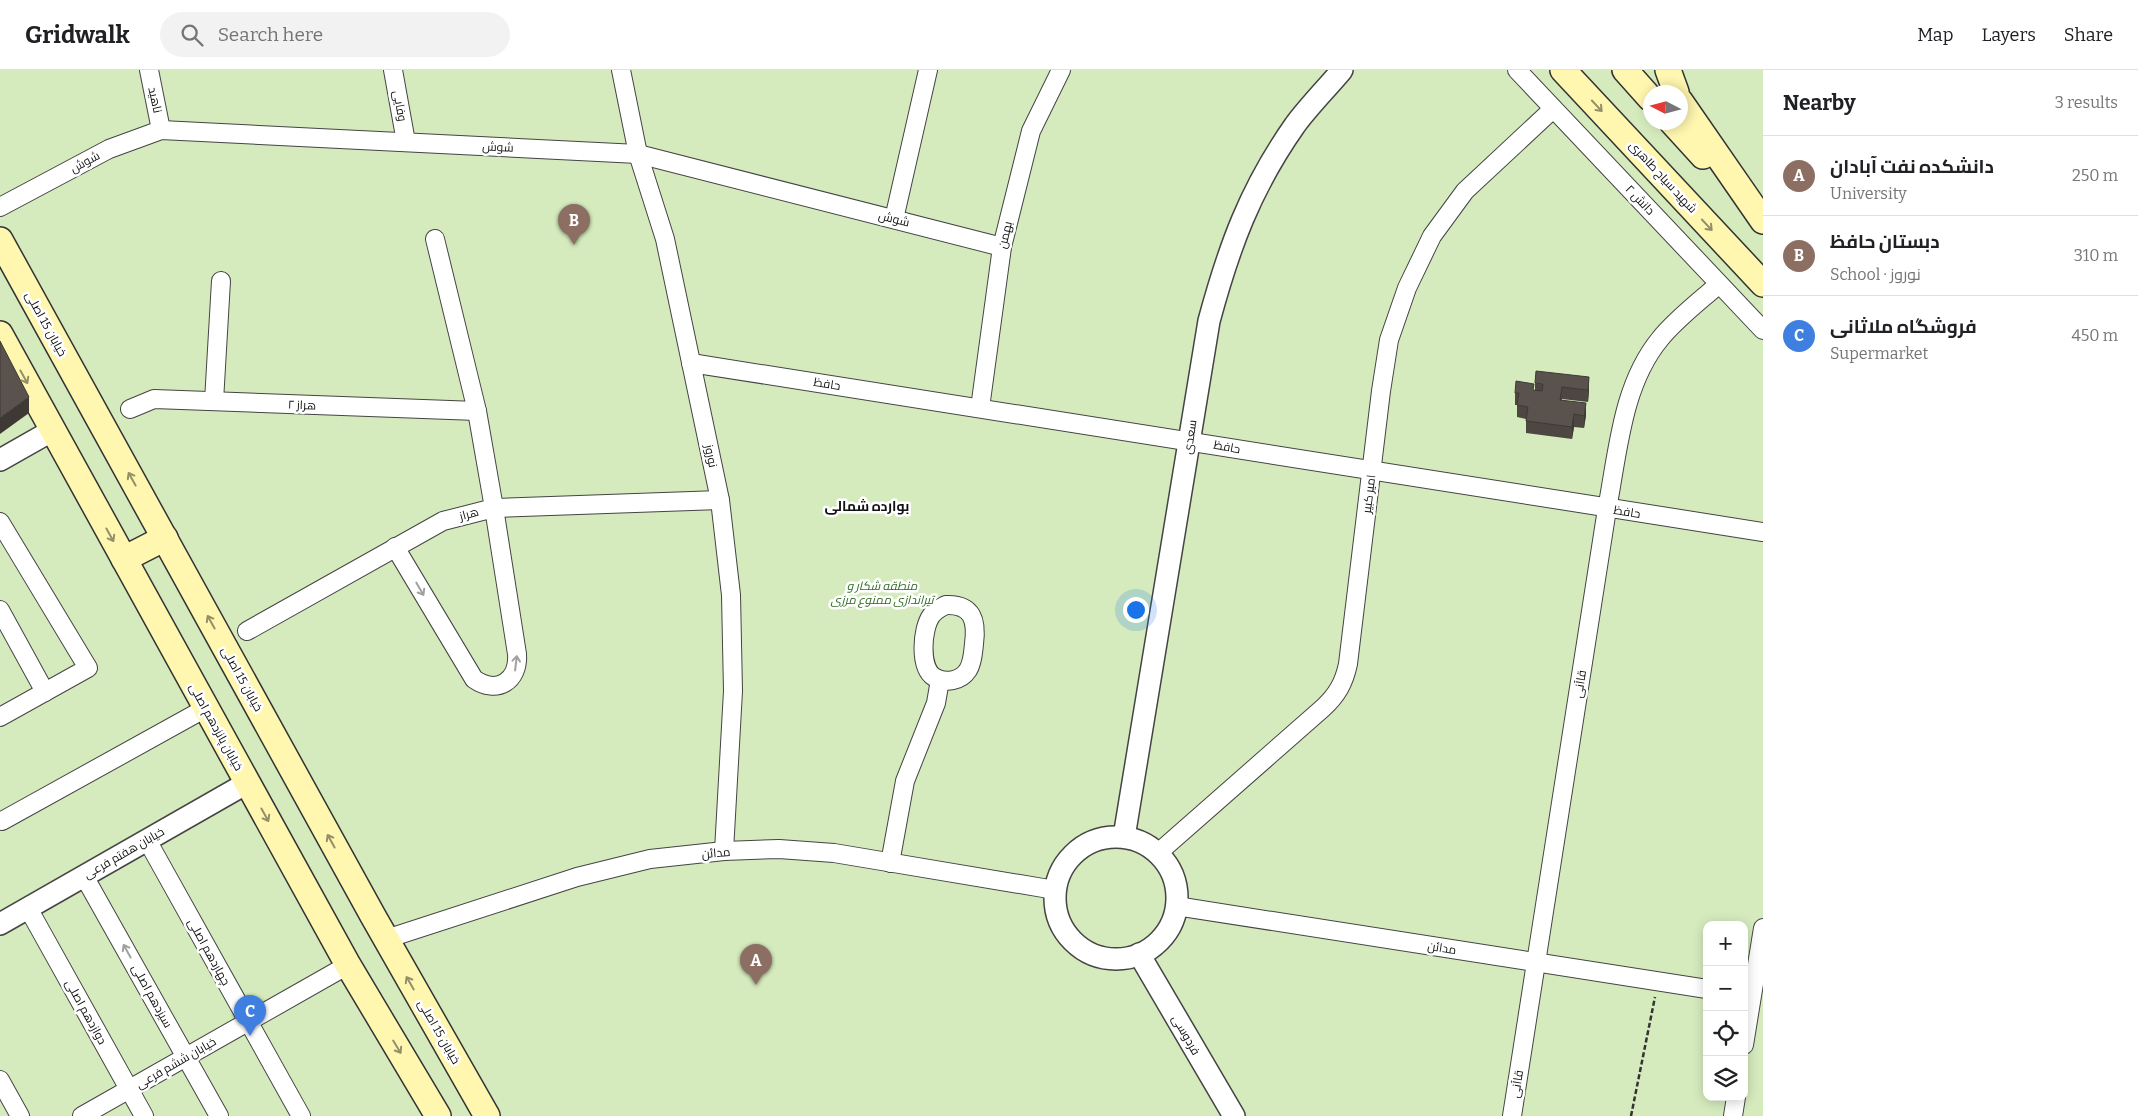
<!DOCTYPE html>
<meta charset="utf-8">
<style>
:root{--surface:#fff;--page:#f2f2f2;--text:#202124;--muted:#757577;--line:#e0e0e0;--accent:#b45309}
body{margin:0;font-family:Bitter,Cairo,serif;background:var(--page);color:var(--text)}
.controls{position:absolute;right:15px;bottom:15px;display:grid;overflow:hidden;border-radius:10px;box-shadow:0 2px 12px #0003}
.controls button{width:45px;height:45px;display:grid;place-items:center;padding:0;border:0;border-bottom:1px solid var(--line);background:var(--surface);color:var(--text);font:25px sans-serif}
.compass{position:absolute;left:1643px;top:15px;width:45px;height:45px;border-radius:50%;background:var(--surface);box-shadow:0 2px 12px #0003;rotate:276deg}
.you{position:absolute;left:1135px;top:539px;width:18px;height:18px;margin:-12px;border:4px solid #fff;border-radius:50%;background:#1a73e8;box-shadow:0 0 0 8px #1a73e833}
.badge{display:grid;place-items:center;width:32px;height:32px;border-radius:50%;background:var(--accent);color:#fff;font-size:16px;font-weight:700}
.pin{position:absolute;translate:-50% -41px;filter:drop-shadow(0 1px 2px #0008)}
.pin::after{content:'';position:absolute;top:26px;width:18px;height:15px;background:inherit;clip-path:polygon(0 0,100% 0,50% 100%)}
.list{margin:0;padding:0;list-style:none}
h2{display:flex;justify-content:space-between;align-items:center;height:65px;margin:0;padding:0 20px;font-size:21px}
h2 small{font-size:16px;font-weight:400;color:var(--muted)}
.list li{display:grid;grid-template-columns:32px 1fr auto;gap:15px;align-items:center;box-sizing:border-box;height:80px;padding:0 20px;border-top:1px solid var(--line)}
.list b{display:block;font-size:19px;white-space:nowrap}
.list p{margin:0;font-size:16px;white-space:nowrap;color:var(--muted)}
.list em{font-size:16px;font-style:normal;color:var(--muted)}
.icon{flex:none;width:28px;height:28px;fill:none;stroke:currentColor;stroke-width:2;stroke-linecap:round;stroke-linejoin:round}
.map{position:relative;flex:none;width:1763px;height:1046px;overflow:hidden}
header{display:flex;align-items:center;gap:30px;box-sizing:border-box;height:70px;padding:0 25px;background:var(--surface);border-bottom:1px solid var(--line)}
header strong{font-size:24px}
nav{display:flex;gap:28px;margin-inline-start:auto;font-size:18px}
.search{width:350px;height:45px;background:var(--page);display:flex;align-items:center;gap:12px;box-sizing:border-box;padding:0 18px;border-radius:28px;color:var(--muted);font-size:19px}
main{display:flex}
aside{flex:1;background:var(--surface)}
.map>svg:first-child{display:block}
</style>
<header>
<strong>Gridwalk</strong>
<div class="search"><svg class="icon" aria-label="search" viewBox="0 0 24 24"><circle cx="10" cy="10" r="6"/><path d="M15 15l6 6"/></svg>Search here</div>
<nav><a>Map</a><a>Layers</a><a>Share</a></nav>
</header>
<main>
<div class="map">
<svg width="1763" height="1046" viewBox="0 0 1763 1046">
<rect width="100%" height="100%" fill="#fffdf5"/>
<path fill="#d5ebbd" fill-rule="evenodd" d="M0 0H1763V1046H0ZM1650 22H1680V52H1650ZM1707 855H1744V1027H1707Z"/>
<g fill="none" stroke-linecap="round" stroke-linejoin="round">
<defs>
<g id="minor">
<polyline points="149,0 161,60"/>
<polyline points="393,0 406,72"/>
<polyline points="621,0 638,84 665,169 720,430 731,525 733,621 724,781"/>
<polyline points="1517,0 1763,260"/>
<polyline points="0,137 109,79 161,60 638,84 1002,177"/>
<polyline points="894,149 928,0"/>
<polyline points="691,293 1763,462"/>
<polyline points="214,331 221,211"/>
<polyline points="980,338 1002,177 1031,61 1061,0"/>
<polyline points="130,339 154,329 477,341"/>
<polyline points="0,452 88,598 0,647"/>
<path d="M395 477 474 609C497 625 519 611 517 584L494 438 477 341 435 169"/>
<path d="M946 535C973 534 977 551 974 574 973 582 973 592 968 600 961 611 945 614 934 607 919 597 922 559 931 546 935 540 940 538 946 535Z"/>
<polyline points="0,540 45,622"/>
<polyline points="247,561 443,451 494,438 720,430"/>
<polyline points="2,751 206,638"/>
<polyline points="147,770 301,1046"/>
<path d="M1158 783 1323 638C1337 625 1344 613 1348 594L1381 321 1389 270 1407 218 1432 166 1465 121 1553 39"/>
<polyline points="890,793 905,711 936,633 940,610"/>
<polyline points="84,806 219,1046"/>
<polyline points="1176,836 1707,919"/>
<polyline points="28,838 144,1046"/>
<polyline points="386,869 577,807 650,789 724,781 779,779 834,783 1055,820"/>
<polyline points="1744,975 1763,858"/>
<polyline points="0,1010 20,1046"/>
<polyline points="82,1046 348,895"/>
<path d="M1512 1046 1607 439C1618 382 1622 315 1660 269 1676 249 1700 231 1719 214"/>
<polyline points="1733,1046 1736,1027"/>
</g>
<g id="tertiary">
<polyline points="0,390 53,360"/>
<path d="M1124 767 1209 251C1229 177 1250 119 1295 55 1309 36 1327 18 1342 0"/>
<circle cx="1116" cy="828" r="61"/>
<polyline points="0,854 247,713"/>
<polyline points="1139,884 1234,1046"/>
</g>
<g id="secondary">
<polyline points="1563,0 1763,214"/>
<polyline points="1625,0 1650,28"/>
<polyline points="1668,0 1676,22"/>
<polyline points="1680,31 1763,151"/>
<polyline points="1672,52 1703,86"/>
<polyline points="0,170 373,846 487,1046"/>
<polyline points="0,264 348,895 438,1046"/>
<polyline points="124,489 165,468"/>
</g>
</defs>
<use href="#minor" stroke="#444" stroke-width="20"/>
<use href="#tertiary" stroke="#444" stroke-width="24"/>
<use href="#secondary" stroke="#333" stroke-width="28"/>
<polyline stroke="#333" stroke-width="2.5" stroke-dasharray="5 2.5" stroke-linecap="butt" points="1631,1046 1655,927"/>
<use href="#minor" stroke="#fff" stroke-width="18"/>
<use href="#tertiary" stroke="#fff" stroke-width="21"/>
<use href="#secondary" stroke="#fff6b0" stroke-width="25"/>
</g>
<polygon fill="#4d4742" points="1535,313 1589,320 1588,332 1562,329 1562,330 1586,345 1584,358 1574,357 1572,369 1526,363 1526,349 1517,347 1517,335 1515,335 1515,323 1535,320"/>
<g fill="#3f3936">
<polygon points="1589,307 1589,320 1588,332 1588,320"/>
<polygon points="29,327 29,343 0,364 0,348"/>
<polygon points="1586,333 1586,345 1584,358 1584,346"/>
<polygon points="1574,344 1574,357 1572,369 1572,357"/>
</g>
<g fill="#5a524d" stroke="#3f3936">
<polygon points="0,271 29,327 0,348"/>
<polygon points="1536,301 1589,307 1588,320 1562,317 1560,330 1586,333 1584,346 1574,344 1572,357 1526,351 1528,337 1517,335 1519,323 1515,323 1516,311 1534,314 1533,320 1542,321 1543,314 1535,313"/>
</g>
<defs><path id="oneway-shaft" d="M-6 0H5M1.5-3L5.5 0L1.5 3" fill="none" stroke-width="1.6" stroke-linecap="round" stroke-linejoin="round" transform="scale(1.25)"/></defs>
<g stroke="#948f68">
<use href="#oneway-shaft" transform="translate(1597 36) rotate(47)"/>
<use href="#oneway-shaft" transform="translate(1707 155) rotate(47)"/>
<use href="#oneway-shaft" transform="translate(24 307) rotate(61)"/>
<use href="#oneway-shaft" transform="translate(132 409) rotate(-119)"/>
<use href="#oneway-shaft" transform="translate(110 465) rotate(61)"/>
<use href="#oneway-shaft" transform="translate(211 552) rotate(-119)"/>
<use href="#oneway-shaft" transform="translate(265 745) rotate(61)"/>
<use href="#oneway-shaft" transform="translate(331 771) rotate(-119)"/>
<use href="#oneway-shaft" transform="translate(410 913) rotate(-120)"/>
<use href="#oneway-shaft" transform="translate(397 977) rotate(59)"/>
</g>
<g stroke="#a0a0a0">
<use href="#oneway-shaft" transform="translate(420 519) rotate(60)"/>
<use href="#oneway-shaft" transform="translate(516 593) rotate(-83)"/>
<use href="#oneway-shaft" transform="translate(127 881) rotate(-119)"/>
</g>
<g text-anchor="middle" stroke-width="5" stroke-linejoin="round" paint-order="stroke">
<g font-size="12" fill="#111" stroke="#fff">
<text transform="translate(155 30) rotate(78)" y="4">ناهید</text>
<text transform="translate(400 36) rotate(80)" y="4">وفایی</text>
<text transform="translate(498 77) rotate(3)" y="4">شوش</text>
<text transform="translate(85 92) rotate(-28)" y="4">شوش</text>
<text transform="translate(1663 107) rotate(47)" y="4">شهید سیاح طاهری</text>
<text transform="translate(1640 130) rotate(46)" y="4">دانش ۲</text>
<text transform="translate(894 149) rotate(14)" y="4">شوش</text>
<text transform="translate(1005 165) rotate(-77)" y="4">بهمن</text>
<text transform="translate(46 254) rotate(61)" y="4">خیابان 15 اصلی</text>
<text transform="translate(827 314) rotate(9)" y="4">حافظ</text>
<text transform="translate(302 335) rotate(2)" y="4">هراز ۲</text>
<text transform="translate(1190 367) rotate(-81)" y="4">سعدی</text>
<text transform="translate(1227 377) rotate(10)" y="4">حافظ</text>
<text transform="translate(711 386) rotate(78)" y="4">نوروز</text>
<text transform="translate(1369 424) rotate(-83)" y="4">امیر کبیر</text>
<text transform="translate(1627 442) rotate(9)" y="4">حافظ</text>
<text transform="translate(469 444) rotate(-15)" y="4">هراز</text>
<text transform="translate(242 609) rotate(61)" y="4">خیابان 15 اصلی</text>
<text transform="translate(1580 614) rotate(-81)" y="4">قاآنی</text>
<text transform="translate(216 657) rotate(61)" y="4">خیابان پانزدهم اصلی</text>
<text transform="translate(124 783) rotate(-30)" y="4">خیابان هفتم فرعی</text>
<text transform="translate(716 783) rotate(-5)" y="4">مدائن</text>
<text transform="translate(1442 878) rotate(9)" y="4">مدائن</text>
<text transform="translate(209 882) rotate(61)" y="4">چهاردهم اصلی</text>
<text transform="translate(152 926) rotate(61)" y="4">سیزدهم اصلی</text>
<text transform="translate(86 942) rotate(61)" y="4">دوازدهم اصلی</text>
<text transform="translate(439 962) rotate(60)" y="4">خیابان 15 اصلی</text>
<text transform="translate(1186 965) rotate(60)" y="4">فردوسی</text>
<text transform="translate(176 993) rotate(-30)" y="4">خیابان ششم فرعی</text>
<text transform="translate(1517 1014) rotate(-81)" y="4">قاآنی</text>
</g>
<g font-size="12" font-style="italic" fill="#2f6b1f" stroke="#fff">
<text x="882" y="520">منطقه شکار و<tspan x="882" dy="14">تیراندازی ممنوع مرزی</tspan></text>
</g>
<g font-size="14" font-weight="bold" fill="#111" stroke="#fff">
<text x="867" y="441">بوارده شمالی</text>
</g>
</g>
</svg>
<div class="controls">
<button>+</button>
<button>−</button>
<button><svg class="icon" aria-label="locate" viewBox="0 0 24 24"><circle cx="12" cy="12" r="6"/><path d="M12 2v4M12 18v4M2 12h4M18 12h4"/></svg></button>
<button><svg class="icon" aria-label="layers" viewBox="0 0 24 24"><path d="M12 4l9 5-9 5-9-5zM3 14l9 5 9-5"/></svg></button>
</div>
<svg class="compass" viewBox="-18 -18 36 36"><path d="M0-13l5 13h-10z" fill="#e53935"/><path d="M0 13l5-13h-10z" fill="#757577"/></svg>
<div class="you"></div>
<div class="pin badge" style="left:756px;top:915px;background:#8d6e63">A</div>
<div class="pin badge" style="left:574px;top:175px;background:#8d6e63">B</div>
<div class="pin badge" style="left:250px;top:966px;background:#3f7fe0">C</div>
</div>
<aside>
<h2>Nearby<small>3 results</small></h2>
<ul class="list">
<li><span class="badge" style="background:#8d6e63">A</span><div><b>دانشکده نفت آبادان</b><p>University</p></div><em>250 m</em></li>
<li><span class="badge" style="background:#8d6e63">B</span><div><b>دبستان حافظ</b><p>School · نوروز</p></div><em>310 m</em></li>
<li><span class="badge" style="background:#3f7fe0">C</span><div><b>فروشگاه ملاثانی</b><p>Supermarket</p></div><em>450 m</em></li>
</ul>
</aside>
</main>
